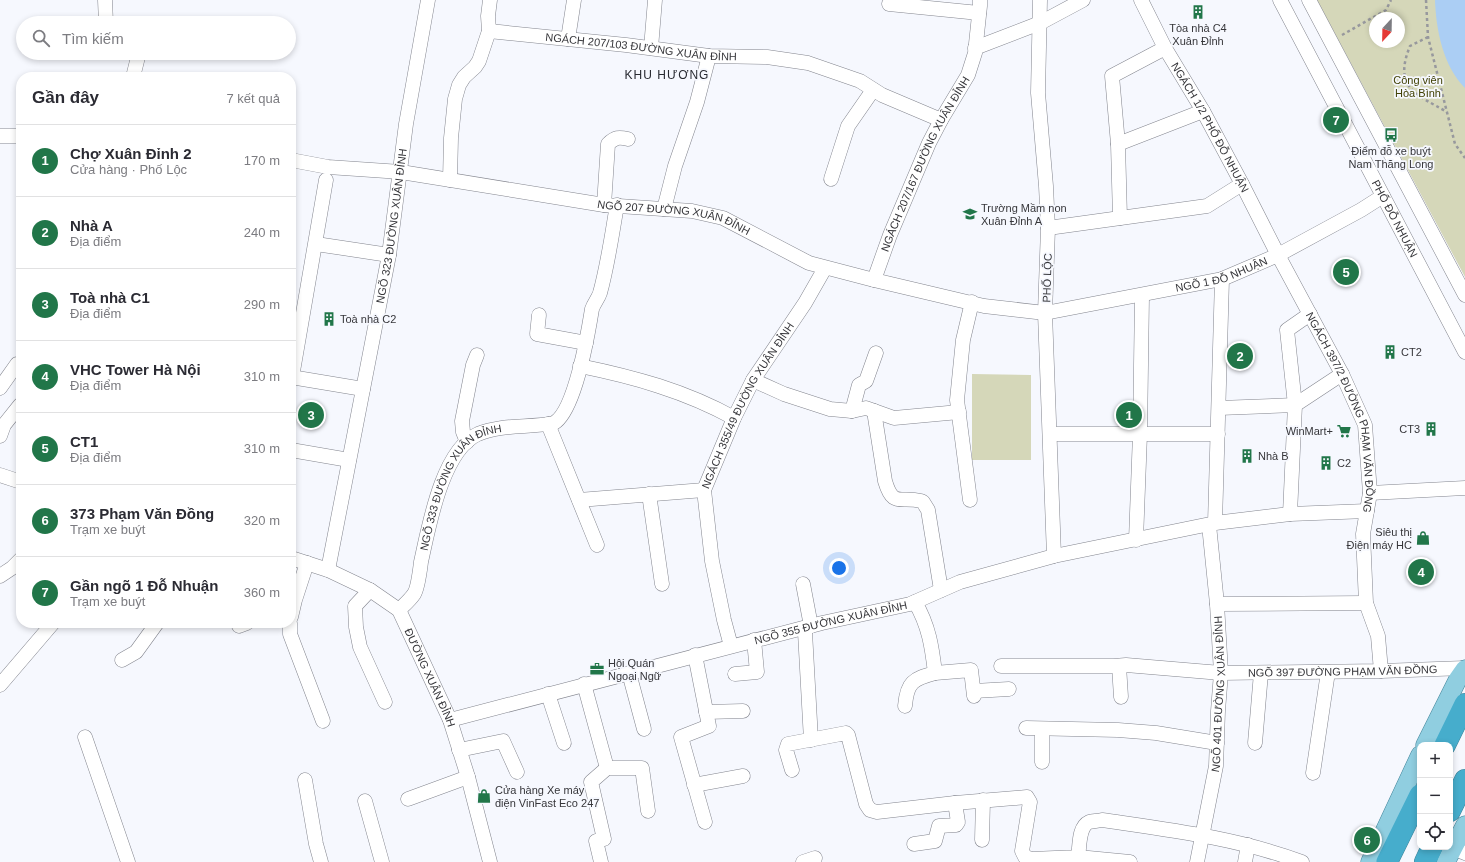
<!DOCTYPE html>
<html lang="vi">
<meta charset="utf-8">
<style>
:root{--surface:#fff;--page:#f2f2f3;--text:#2b2b33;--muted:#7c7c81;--line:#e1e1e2;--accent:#217649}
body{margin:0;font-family:Arial,sans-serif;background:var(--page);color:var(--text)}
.controls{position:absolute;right:12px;bottom:12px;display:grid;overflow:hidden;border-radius:8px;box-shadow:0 2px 6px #0003}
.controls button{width:36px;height:36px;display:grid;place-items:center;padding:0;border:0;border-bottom:1px solid var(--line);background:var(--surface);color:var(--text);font:20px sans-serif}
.compass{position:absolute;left:1369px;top:12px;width:36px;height:36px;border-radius:50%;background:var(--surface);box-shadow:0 2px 6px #0003;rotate:202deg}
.you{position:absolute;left:839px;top:568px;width:14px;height:14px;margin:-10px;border:3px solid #fff;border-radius:50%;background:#1a73e8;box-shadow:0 0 0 6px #1a73e833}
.badge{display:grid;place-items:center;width:26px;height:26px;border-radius:50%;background:var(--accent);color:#fff;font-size:13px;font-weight:700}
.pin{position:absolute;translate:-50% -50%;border:2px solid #fff;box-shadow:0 1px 4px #0006}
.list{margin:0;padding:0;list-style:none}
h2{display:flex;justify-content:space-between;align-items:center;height:52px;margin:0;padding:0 16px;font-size:17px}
h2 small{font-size:13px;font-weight:400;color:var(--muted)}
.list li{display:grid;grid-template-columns:26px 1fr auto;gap:12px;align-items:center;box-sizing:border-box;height:72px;padding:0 16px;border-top:1px solid var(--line)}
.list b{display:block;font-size:15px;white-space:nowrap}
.list p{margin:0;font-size:13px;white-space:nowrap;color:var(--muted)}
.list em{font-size:13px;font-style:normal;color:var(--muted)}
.icon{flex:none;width:22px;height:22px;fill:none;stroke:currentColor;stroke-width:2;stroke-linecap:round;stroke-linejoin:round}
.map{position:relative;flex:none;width:1465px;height:862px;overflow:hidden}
.search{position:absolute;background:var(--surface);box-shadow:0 2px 6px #0003;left:16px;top:16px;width:280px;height:44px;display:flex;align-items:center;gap:10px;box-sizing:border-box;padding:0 14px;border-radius:22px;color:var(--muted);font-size:15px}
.panel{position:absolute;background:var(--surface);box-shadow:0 2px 6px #0003;left:16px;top:72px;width:280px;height:556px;border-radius:16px}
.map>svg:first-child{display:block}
</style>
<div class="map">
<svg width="1465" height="862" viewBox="0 0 1465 862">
<rect width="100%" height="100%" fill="#f6f8fe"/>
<g fill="#d5d7b9" fill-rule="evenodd">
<path d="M1317 0H1465V277ZM1375 18H1399V42H1375Z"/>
<polygon points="972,374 1031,375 1031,460 972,460"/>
</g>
<path fill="#abcef4" d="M1435 0H1465V88C1443 66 1436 30 1435 0Z"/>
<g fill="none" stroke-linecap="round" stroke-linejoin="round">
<defs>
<g id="minor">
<polyline points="105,0 106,23"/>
<polyline points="1040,0 1038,93 1046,186 1048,228 1045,313 1054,556"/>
<path id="s1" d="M1141 0 1165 48 1203 111 1242 184 1278 255 1342 374 1365 425 1370 493 1363 534 1366 603 1378 636 1381 671"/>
<path id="s2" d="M1280 0 1465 352"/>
<polyline points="1309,0 1465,295"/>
<polyline points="889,4 979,13"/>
<path id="s3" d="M489 31 626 45 709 56 767 57 808 63 860 81 882 95 941 120"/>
<polyline points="568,39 574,0"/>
<polyline points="651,48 655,0"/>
<polyline points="975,48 1040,23 1083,0"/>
<polyline points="133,77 139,53"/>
<polyline points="0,136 21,136"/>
<polyline points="1118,144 1203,111"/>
<path id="s4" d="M291 160 328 167 401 172 604 205 692 211 723 218 809 263 874 280 984 306 1045 313 1222 279 1278 255 1361 210 1383 196"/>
<polyline points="831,179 848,126 873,90"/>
<polyline points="450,180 451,138 455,99 459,85 464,77 475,67 479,61 489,31 488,16 490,0"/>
<path d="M604 205 608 144C615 137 619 137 628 139"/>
<polyline points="664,209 675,166 697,102 709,56"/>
<polyline points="1120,218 1118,144 1112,76 1165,48"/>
<polyline points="1048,228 1207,206 1242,184"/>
<polyline points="316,244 389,255"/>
<path id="s5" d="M874 280 890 235 929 143 941 120 968 75 975 53 980 6V0"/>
<polyline points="539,315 537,334 586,343"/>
<path d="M580 366C634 377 685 391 734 418"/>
<polyline points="291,377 363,389"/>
<polyline points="292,377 326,180"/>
<polyline points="753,380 784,394 830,409 852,411 866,408 894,418 959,412"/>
<polyline points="0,388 17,364 21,365"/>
<polyline points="1219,408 1295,405 1342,374"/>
<polyline points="852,411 859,385 866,381 876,353"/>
<path d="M874 411 885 481C893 508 900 496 921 501L923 502 928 510 941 590"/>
<polyline points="548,424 597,545"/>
<polyline points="1050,434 1218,434"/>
<polyline points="0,436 4,425 20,405"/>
<polyline points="467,442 463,432 462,421 473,365 477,355"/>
<polyline points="291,450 349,460"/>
<polyline points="0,475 21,482"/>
<polyline points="1370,493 1465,488"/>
<polyline points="649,494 662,584"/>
<polyline points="579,500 704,490"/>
<polyline points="970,500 957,400 963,340 972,302"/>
<polyline points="1290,514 1295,405 1287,330 1310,314"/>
<polyline points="1215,523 1290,514 1367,511"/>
<polyline points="1136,540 1140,434 1142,296"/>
<path id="s6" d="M291 558 328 570 370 590 399 610 450 720 468 777 490 862"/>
<path id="s7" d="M328 570 389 255 406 124 428 0"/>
<polyline points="0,576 12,568 21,559"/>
<polyline points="803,584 811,626"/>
<polyline points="370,590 355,606 356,627 360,647 385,702"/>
<polyline points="1217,604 1366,603"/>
<path id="s8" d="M399 610C404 605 410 600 414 594 418 588 420 570 421 562 429 526 442 450 478 434 502 424 529 428 554 423 575 411 588 334 592 309 594 303 598 299 600 293 608 264 612 234 617 205"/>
<polyline points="291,617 295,600 307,563"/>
<polyline points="290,623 290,634 323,721"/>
<polyline points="239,626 247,623"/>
<polyline points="806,627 805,632 811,740"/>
<path id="s9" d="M731 646 724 620 712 561 704 490 734 418 753 380 805 303 825 268"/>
<polyline points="695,655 709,726 681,737 705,822"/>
<polyline points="122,660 136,652 157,623"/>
<path id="s10" d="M1001 666H1114L1126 665 1221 673 1381 671 1465 668"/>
<polyline points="1119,666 1121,697"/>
<polyline points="629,673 644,729"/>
<polyline points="935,673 971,670 974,696"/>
<polyline points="735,674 757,672 754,640"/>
<polyline points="584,684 607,768"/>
<polyline points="0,685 53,623"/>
<polyline points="974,691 1009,689"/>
<polyline points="548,694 564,743"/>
<path d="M905 706C907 682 913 679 935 673 932 647 929 626 915 602"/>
<polyline points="706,712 743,711"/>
<path id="s11" d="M450 720 822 623 910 604 960 582 1054 556 1215 523 1222 279"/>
<polyline points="1026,728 1118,730 1156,733 1217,743"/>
<polyline points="1042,729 1042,762"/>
<polyline points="85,737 128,862"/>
<polyline points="1255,743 1261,673"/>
<polyline points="459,750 503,741 517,772"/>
<path d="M792 770 786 750 788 744 846 733 848 735 866 804 870 810 877 812 955 803 1027 797 1030 802 1022 851 1025 857 1032 859 1078 857C1080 847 1078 827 1089 822 1093 821 1098 821 1102 820 1170 830 1237 838 1302 862"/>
<polyline points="1313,773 1328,672"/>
<polyline points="305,780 316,844 321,862"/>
<polyline points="694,785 743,776"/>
<polyline points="408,799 468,777"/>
<polyline points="365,801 382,862"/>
<polyline points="982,840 983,800"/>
<polyline points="914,844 935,841 939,826 956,825 958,822 955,803"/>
<polyline points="1453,848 1465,853"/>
<polyline points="1078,857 1130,862"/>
<polyline points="601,862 596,841 604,839 591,782 607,768 642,768 648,811"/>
<polyline points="803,862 815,858"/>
<path id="s12" d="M1197 862 1216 766 1218 711 1221 673 1217 604 1209 525"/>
<polyline points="1245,862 1248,845"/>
</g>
<g id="major">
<polyline points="1425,745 1458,679 1465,669"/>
<polyline points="1370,862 1420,755"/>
<polyline points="1446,862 1465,825"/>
</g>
<g id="highway">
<polyline points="1445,745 1465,704"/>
<polyline points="1450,811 1465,780"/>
<polyline points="1387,862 1420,795"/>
<polyline points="1425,862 1432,847"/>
</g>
</defs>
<use href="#minor" stroke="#83858e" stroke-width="15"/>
<use href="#major" stroke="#408399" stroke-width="19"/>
<use href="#highway" stroke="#408399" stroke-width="22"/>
<g stroke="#97989d" stroke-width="2.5" stroke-dasharray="3 3" stroke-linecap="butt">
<polyline points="1426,0 1428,37 1455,144 1465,158"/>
<polyline points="1342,35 1386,10 1391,0"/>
<path d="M1428 37 1410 46C1393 88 1416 94 1447 112"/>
</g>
<use href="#minor" stroke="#fff" stroke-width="14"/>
<use href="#major" stroke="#90cee0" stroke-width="18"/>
<use href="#highway" stroke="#46adcc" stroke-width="21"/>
</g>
<defs>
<symbol id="building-bare" viewBox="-9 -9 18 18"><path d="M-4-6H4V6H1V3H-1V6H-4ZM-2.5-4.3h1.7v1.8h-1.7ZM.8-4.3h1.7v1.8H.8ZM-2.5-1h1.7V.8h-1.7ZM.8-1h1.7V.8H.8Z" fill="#217649" stroke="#f6f8fe" stroke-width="2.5" paint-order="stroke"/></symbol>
<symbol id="bus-bare" viewBox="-9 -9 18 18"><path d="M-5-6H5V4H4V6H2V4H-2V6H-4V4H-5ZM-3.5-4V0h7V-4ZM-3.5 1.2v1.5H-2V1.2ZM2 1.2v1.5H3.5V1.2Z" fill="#217649" stroke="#f6f8fe" stroke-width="2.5" paint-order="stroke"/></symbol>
<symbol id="school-bare" viewBox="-9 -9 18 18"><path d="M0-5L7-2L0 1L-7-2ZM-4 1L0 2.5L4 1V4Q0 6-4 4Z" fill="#217649" stroke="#f6f8fe" stroke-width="2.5" paint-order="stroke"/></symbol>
<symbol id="supermarket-bare" viewBox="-9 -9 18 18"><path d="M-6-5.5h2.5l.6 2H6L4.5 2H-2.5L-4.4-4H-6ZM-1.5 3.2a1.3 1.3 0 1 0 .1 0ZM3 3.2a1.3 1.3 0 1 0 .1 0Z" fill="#217649" stroke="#f6f8fe" stroke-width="2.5" paint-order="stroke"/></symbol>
<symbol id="shop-bare" viewBox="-9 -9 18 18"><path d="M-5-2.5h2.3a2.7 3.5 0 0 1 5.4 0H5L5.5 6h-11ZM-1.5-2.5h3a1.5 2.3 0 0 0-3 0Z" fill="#217649" stroke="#f6f8fe" stroke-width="2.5" paint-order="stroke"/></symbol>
<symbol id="office-bare" viewBox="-9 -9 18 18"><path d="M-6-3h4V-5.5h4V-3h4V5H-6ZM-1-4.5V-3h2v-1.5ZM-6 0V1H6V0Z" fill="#217649" stroke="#f6f8fe" stroke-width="2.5" paint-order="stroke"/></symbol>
</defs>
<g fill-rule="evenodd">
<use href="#building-bare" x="1188" y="2" width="20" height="20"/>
<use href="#bus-bare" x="1381" y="125" width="20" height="20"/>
<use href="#school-bare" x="960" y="204" width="20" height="20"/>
<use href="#building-bare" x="319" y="309" width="20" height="20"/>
<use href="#building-bare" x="1380" y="342" width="20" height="20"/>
<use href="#building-bare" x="1421" y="419" width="20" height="20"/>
<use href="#supermarket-bare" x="1334" y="421" width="20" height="20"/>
<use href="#building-bare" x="1237" y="446" width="20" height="20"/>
<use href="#building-bare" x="1316" y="453" width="20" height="20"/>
<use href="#shop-bare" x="1413" y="528" width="20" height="20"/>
<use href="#office-bare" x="587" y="659" width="20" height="20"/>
<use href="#shop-bare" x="474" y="786" width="20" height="20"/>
</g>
<g text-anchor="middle" stroke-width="3.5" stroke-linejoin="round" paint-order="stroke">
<g font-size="11" fill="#36363a" stroke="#f6f8fe" text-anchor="start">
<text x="1198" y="32" text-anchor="middle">Tòa nhà C4<tspan x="1198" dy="13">Xuân Đỉnh</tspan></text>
<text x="1391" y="155" text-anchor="middle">Điểm đỗ xe buýt<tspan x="1391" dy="13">Nam Thăng Long</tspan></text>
<text x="981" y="212">Trường Mầm non<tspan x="981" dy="13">Xuân Đỉnh A</tspan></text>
<text x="340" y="323">Toà nhà C2</text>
<text x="1401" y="356">CT2</text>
<text x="1420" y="433" text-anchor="end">CT3</text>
<text x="1333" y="435" text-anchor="end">WinMart+</text>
<text x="1258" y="460">Nhà B</text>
<text x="1337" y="467">C2</text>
<text x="1412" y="536" text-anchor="end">Siêu thị<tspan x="1412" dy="13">Điện máy HC</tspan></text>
<text x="608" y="667">Hội Quán<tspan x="608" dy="13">Ngoại Ngữ</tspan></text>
<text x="495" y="794">Cửa hàng Xe máy<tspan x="495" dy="13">điện VinFast Eco 247</tspan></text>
</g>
<g font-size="11" fill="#36363a" stroke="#f6f8fe">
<text dy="4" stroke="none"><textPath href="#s3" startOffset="153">NGÁCH 207/103 ĐƯỜNG XUÂN ĐỈNH</textPath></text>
<text dy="4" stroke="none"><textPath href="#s1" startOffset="145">NGÁCH 1/2 PHỐ ĐỖ NHUẬN</textPath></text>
<text dy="4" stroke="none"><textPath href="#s5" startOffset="127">NGÁCH 207/167 ĐƯỜNG XUÂN ĐỈNH</textPath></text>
<text dy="4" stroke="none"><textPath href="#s4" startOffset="388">NGÕ 207 ĐƯỜNG XUÂN ĐỈNH</textPath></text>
<text dy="4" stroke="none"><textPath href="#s2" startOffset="247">PHỐ ĐỖ NHUẬN</textPath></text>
<text dy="4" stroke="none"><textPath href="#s7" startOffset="350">NGÕ 323 ĐƯỜNG XUÂN ĐỈNH</textPath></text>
<text dy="4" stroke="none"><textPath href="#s4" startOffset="956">NGÕ 1 ĐỖ NHUẬN</textPath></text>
<text transform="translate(1047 278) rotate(-88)" y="4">PHỐ LỘC</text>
<text dy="4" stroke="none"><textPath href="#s9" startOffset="254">NGÁCH 355/49 ĐƯỜNG XUÂN ĐỈNH</textPath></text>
<text dy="4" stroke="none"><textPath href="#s1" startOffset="462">NGÁCH 397/2 ĐƯỜNG PHẠM VĂN ĐỒNG</textPath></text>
<text dy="4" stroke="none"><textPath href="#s8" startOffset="145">NGÕ 333 ĐƯỜNG XUÂN ĐỈNH</textPath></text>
<text dy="4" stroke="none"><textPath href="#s11" startOffset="393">NGÕ 355 ĐƯỜNG XUÂN ĐỈNH</textPath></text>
<text dy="4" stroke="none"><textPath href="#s10" startOffset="342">NGÕ 397 ĐƯỜNG PHẠM VĂN ĐỒNG</textPath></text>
<text dy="4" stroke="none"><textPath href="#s6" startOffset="195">ĐƯỜNG XUÂN ĐỈNH</textPath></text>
<text dy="4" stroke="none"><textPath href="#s12" startOffset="170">NGÕ 401 ĐƯỜNG XUÂN ĐỈNH</textPath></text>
</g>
<g font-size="11" fill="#414105" stroke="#f6f8fe">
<text x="1418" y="84">Công viên<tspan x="1418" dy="13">Hòa Bình</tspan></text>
</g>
<g font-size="12" letter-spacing="1" fill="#282a31" stroke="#f6f8fe">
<text x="667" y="79">KHU HƯƠNG</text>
</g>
</g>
</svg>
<div class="controls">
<button>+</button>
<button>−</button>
<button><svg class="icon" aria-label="locate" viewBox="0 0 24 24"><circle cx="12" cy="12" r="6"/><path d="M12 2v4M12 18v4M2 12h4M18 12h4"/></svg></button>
</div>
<svg class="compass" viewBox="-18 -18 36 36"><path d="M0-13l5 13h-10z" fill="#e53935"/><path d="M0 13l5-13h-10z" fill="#7c7c81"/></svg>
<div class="you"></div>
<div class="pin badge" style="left:1129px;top:415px">1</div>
<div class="pin badge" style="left:1240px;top:356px">2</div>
<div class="pin badge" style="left:311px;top:415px">3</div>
<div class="pin badge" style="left:1421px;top:572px">4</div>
<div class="pin badge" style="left:1346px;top:272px">5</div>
<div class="pin badge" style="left:1367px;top:840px">6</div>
<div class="pin badge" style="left:1336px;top:120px">7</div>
<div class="search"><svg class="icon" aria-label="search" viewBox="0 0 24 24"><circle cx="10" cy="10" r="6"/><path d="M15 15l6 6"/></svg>Tìm kiếm</div>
<section class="panel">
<h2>Gần đây<small>7 kết quả</small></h2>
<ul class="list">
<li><span class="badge">1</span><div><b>Chợ Xuân Đỉnh 2</b><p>Cửa hàng · Phố Lộc</p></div><em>170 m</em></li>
<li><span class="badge">2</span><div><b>Nhà A</b><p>Địa điểm</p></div><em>240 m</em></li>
<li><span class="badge">3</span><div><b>Toà nhà C1</b><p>Địa điểm</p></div><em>290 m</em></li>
<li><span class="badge">4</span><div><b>VHC Tower Hà Nội</b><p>Địa điểm</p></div><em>310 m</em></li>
<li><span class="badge">5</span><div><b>CT1</b><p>Địa điểm</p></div><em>310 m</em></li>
<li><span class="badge">6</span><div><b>373 Phạm Văn Đồng</b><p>Trạm xe buýt</p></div><em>320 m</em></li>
<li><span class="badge">7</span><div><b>Gần ngõ 1 Đỗ Nhuận</b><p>Trạm xe buýt</p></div><em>360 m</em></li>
</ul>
</section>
</div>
